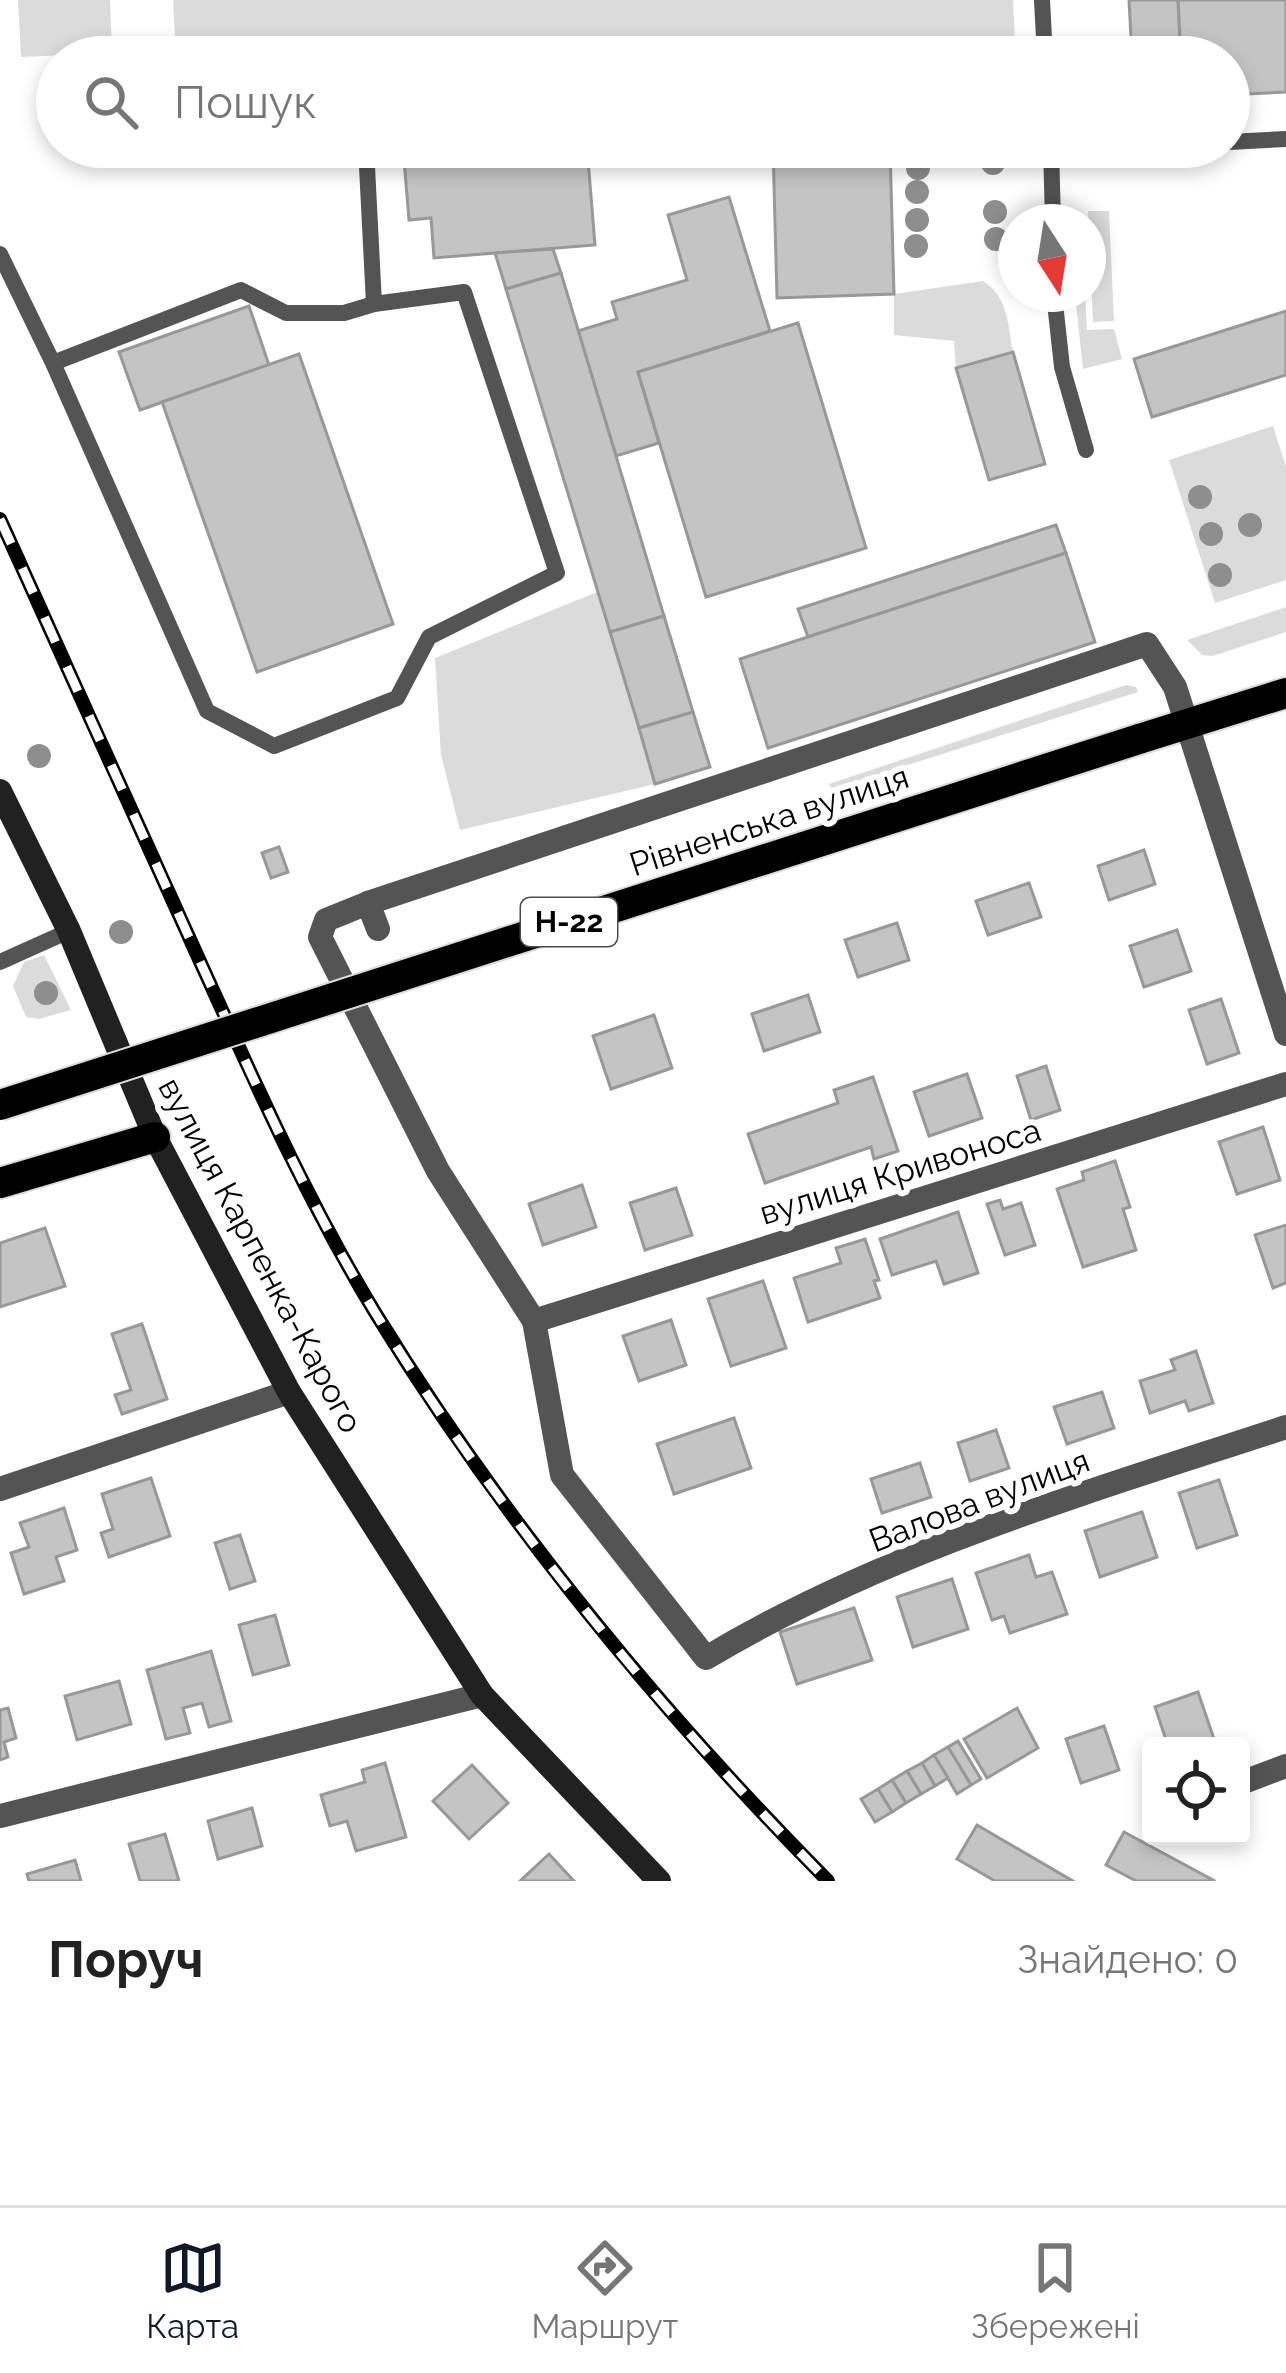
<!DOCTYPE html>
<html lang="uk">
<head>
<meta charset="utf-8">
<style>
	:root { --surface:#fff; --page:#f2f2f2; --text:#222; --muted:#767676; --line:#e0e0e0; --accent:#111827 }
	body { margin:0; font-family:Raleway,sans-serif; background:var(--page); color:var(--text) }
	.controls { position:absolute; right:36px; bottom:36px; display:grid; overflow:hidden; border-radius:12px; box-shadow:0 6px 18px #0003 }
	.controls button { width:108px; height:108px; display:grid; place-items:center; padding:0; border:0; border-bottom:3px solid var(--line); background:var(--surface); color:var(--text); font:60px sans-serif }
	.compass { position:absolute; left:998px; top:204px; width:108px; height:108px; border-radius:50%; background:var(--surface); box-shadow:0 6px 18px #0003; rotate:168deg }
	.list { margin:0; padding:0; list-style:none }
	h2 { display:flex; justify-content:space-between; align-items:center; height:156px; margin:0; padding:0 48px; font-size:51px }
	h2 small { font-size:39px; font-weight:400; color:var(--muted) }
	.icon { flex:none; width:66px; height:66px; fill:none; stroke:currentColor; stroke-width:2; stroke-linecap:round; stroke-linejoin:round }
	.map { position:relative; flex:none; width:1286px; height:1881px; overflow:hidden }
	.search { position:absolute; background:var(--surface); box-shadow:0 6px 18px #0003; left:36px; right:36px; top:36px; height:132px; display:flex; align-items:center; gap:30px; box-sizing:border-box; padding:0 42px; border-radius:66px; color:var(--muted); font-size:45px }
	.sheet { height:324px; background:var(--surface) }
	nav { display:flex; justify-content:space-around; align-items:center; box-sizing:border-box; height:168px; border-top:3px solid var(--line); background:var(--surface); font-size:33px; color:var(--muted) }
	nav a { display:grid; justify-items:center; gap:6px }
	nav .on { color:var(--accent) }
	.map>svg:first-child { display:block }
	.green { fill:#dbdbdb }
	.building { fill:#c4c4c4; stroke:#989898; stroke-width:3 }
	.lines { fill:none; stroke-linecap:round; stroke-linejoin:round }
	.primary-casing { stroke:#dbdbdb; stroke-width:34 }
	.lane { stroke:#545454; stroke-width:16 }
	.street { stroke:#545454; stroke-width:24 }
	.secondary { stroke:#212121; stroke-width:24 }
	.primary { stroke:#000; stroke-width:30 }
	.rail-casing { stroke:#000; stroke-width:14 }
	.rail { stroke:#fff; stroke-width:9; stroke-dasharray:27; stroke-linecap:butt }
	.primary-bridge-casing { stroke:#dbdbdb; stroke-width:34; stroke-linecap:butt }
	.primary-bridge { stroke:#000; stroke-width:30 }
	.tree { fill:#8e8e8e }
	.labels { text-anchor:middle; stroke-width:12; stroke-linejoin:round; paint-order:stroke }
	.shield { fill:#fff; stroke:#4c4c4c; stroke-width:3 }
	.shield-label { font-size:30px; font-weight:bold; fill:#000 }
	.street-label { font-size:33px; fill:#000; stroke:#fff }
</style>
</head>
<body>
<div class="map">
<svg width="1286" height="1881" viewBox="0 0 1286 1881">
	<rect width="100%" height="100%" fill="#fff"/>
	<g class="green">
		<polygon points="18,0 110,0 112,53 21,57"/>
		<polygon points="173,0 1013,0 1015,43 717,57 176,57"/>
		<polygon points="1088,211 1109,211 1114,321 1093,322"/>
		<path d="M983,281C1008,296 1008,325 1013,352L956,368L954,341L894,335V294Z"/>
		<polygon points="1075,294 1085,294 1087,330 1114,329 1122,359 1083,369"/>
		<polygon points="1273,426 1286,467 1286,580 1215,603 1169,460"/>
		<polygon points="597,592 655,784 460,830 441,755 435,658"/>
		<polygon points="1286,607 1286,632 1213,656 1202,655 1187,640"/>
		<polygon points="1126,685 1136,687 1138,692 832,789 829,784"/>
		<polygon points="44,955 71,1010 39,1019 26,1017 13,986 24,962"/>
	</g>
	<g class="building">
		<polygon points="1129,0 1178,0 1181,57 1132,57"/>
		<polygon points="1178,0 1286,0 1286,92 1229,95 1229,57 1181,57"/>
		<polygon points="403,147 587,147 595,245 434,258 431,218 409,220"/>
		<polygon points="773,147 890,149 894,294 777,298"/>
		<polygon points="729,197 770,331 638,372 659,443 616,456 578,331 617,319 612,302 687,280 668,215"/>
		<polygon points="553,249 561,273 506,289 495,253"/>
		<polygon points="561,273 664,616 610,632 506,289"/>
		<polygon points="249,306 269,365 140,410 119,352"/>
		<polygon points="1286,311 1286,375 1152,417 1134,359"/>
		<polygon points="798,323 866,548 706,597 638,372"/>
		<polygon points="1013,352 1045,464 989,480 956,368"/>
		<polygon points="299,354 393,624 257,672 162,402"/>
		<polygon points="1056,525 1066,553 808,637 798,609"/>
		<polygon points="1066,553 1095,642 768,748 740,659"/>
		<polygon points="664,616 693,712 639,728 610,632"/>
		<polygon points="693,712 710,767 655,784 639,728"/>
		<polygon points="279,847 288,872 271,878 262,853"/>
		<polygon points="1144,850 1155,884 1109,900 1098,866"/>
		<polygon points="1029,883 1041,917 988,935 976,901"/>
		<polygon points="897,923 909,960 858,977 845,940"/>
		<polygon points="1177,930 1191,971 1144,987 1130,946"/>
		<polygon points="808,995 820,1032 764,1051 752,1014"/>
		<polygon points="1221,999 1239,1053 1207,1064 1189,1010"/>
		<polygon points="654,1015 672,1068 611,1089 593,1036"/>
		<polygon points="1046,1066 1060,1110 1031,1120 1017,1076"/>
		<polygon points="967,1074 982,1118 929,1136 914,1092"/>
		<polygon points="873,1077 898,1151 874,1159 871,1147 765,1183 748,1134 838,1103 834,1090"/>
		<polygon points="1263,1127 1280,1180 1237,1194 1219,1142"/>
		<polygon points="1115,1161 1130,1207 1123,1209 1136,1250 1083,1267 1057,1189 1084,1180 1082,1172"/>
		<polygon points="582,1185 596,1227 543,1245 529,1204"/>
		<polygon points="676,1188 692,1235 645,1250 630,1203"/>
		<polygon points="1000,1200 1003,1209 1021,1203 1035,1245 1005,1255 987,1204"/>
		<polygon points="958,1212 978,1273 944,1284 936,1261 892,1275 880,1239"/>
		<polygon points="1286,1225 1286,1283 1273,1288 1255,1235"/>
		<polygon points="45,1228 65,1286 0,1307 0,1243"/>
		<polygon points="865,1239 879,1280 874,1281 880,1298 808,1322 794,1278 841,1263 836,1248"/>
		<polygon points="763,1281 786,1348 731,1366 708,1299"/>
		<polygon points="671,1320 686,1365 639,1381 623,1336"/>
		<polygon points="142,1324 167,1399 122,1414 115,1395 131,1390 112,1334"/>
		<polygon points="1196,1351 1213,1403 1189,1411 1185,1401 1150,1413 1140,1381 1175,1370 1171,1360"/>
		<polygon points="1102,1392 1114,1428 1067,1444 1054,1407"/>
		<polygon points="734,1418 751,1468 674,1494 657,1444"/>
		<polygon points="996,1430 1009,1468 970,1481 958,1443"/>
		<polygon points="920,1463 931,1497 882,1513 871,1479"/>
		<polygon points="151,1478 170,1536 109,1557 101,1533 113,1529 102,1494"/>
		<polygon points="1219,1480 1237,1535 1197,1548 1179,1493"/>
		<polygon points="64,1508 77,1550 56,1557 64,1581 24,1594 11,1553 29,1547 20,1523"/>
		<polygon points="1142,1512 1157,1557 1100,1577 1085,1531"/>
		<polygon points="240,1535 255,1581 230,1589 215,1543"/>
		<polygon points="1029,1555 1036,1577 1052,1572 1067,1614 1010,1633 1004,1616 992,1620 976,1573"/>
		<polygon points="952,1579 968,1629 913,1647 897,1597"/>
		<polygon points="854,1608 872,1660 797,1684 780,1632"/>
		<polygon points="275,1615 289,1665 253,1675 239,1625"/>
		<polygon points="211,1651 231,1721 209,1727 202,1703 183,1708 190,1733 166,1739 147,1670"/>
		<polygon points="119,1681 131,1724 77,1740 65,1696"/>
		<polygon points="1198,1692 1215,1742 1168,1746 1155,1707"/>
		<polygon points="8,1708 16,1738 4,1742 8,1757 0,1760 0,1710"/>
		<polygon points="1017,1708 1038,1748 987,1778 964,1739"/>
		<polygon points="1104,1726 1119,1770 1081,1783 1066,1739"/>
		<polygon points="958,1741 981,1779 971,1785 948,1747"/>
		<polygon points="948,1747 971,1785 957,1794 934,1755"/>
		<polygon points="934,1755 948,1778 935,1786 922,1763"/>
		<polygon points="385,1763 406,1837 356,1851 347,1821 330,1826 321,1795 365,1782 362,1770"/>
		<polygon points="922,1763 935,1786 921,1794 907,1771"/>
		<polygon points="472,1765 508,1803 469,1839 433,1801"/>
		<polygon points="907,1771 921,1794 906,1803 892,1780"/>
		<polygon points="892,1780 906,1803 892,1812 878,1789"/>
		<polygon points="878,1789 892,1812 875,1822 861,1799"/>
		<polygon points="252,1808 262,1846 218,1859 208,1821"/>
		<polygon points="977,1825 1073,1881 995,1881 957,1859"/>
		<polygon points="1124,1832 1215,1881 1136,1881 1106,1865"/>
		<polygon points="165,1834 179,1881 140,1881 129,1844"/>
		<polygon points="549,1854 574,1881 520,1881"/>
		<polygon points="75,1860 81,1881 29,1881 27,1874"/>
	</g>
	<g class="lines">
		<g class="primary-casing">
			<g id="primary">
				<polyline points="1139,739 1286,693"/>
				<polyline points="0,1183 155,1137"/>
			</g>
		</g>
		<g class="lane">
			<polyline points="1042,0 1045,57"/>
			<polyline points="1229,142 1286,139"/>
			<polyline points="366,147 374,304"/>
			<polyline points="1051,147 1053,222"/>
			<polyline points="1051,150 1108,147"/>
			<polyline points="0,254 53,363 207,711 274,746 397,698 429,637 557,573 464,292 374,304 344,313 286,313 241,290 53,363"/>
			<polyline points="1054,294 1062,367 1086,450"/>
			<polyline points="0,962 69,931"/>
		</g>
		<g class="street">
			<polyline points="368,903 378,929"/>
			<path d="M1286,1034L1175,687L1147,644L368,903L326,920L320,937L438,1171L534,1321L562,1475L706,1658C884,1551 1089,1492 1286,1427"/>
			<polyline points="534,1321 1286,1084"/>
			<polyline points="0,1489 289,1392"/>
			<polyline points="1241,1783 1286,1766"/>
			<polyline points="0,1816 482,1695"/>
		</g>
		<polyline class="secondary" points="0,791 69,931 155,1137 289,1392 482,1695 659,1881"/>
		<use href="#primary" class="primary"/>
		<g class="rail-casing">
			<path id="rail" d="M0,519C66,665 132,811 198,957C253,1078 307,1201 376,1314C504,1522 657,1708 828,1881"/>
		</g>
		<use href="#rail" class="rail"/>
		<g class="primary-bridge-casing">
			<polyline id="primary-bridge" points="0,1105 1139,739"/>
		</g>
		<use href="#primary-bridge" class="primary-bridge"/>
	</g>
	<g class="tree">
		<circle cx="993" cy="163" r="12"/>
		<circle cx="918" cy="168" r="12"/>
		<circle cx="917" cy="192" r="12"/>
		<circle cx="995" cy="212" r="12"/>
		<circle cx="917" cy="220" r="12"/>
		<circle cx="996" cy="239" r="12"/>
		<circle cx="916" cy="246" r="12"/>
		<circle cx="1200" cy="497" r="12"/>
		<circle cx="1250" cy="525" r="12"/>
		<circle cx="1211" cy="534" r="12"/>
		<circle cx="1220" cy="575" r="12"/>
		<circle cx="39" cy="756" r="12"/>
		<circle cx="121" cy="932" r="12"/>
		<circle cx="46" cy="993" r="12"/>
	</g>
	<g class="labels">
		<rect class="shield" x="521" y="898" width="96" height="48" rx="9"/>
		<g class="shield-label">
			<text x="569" y="932">Н-22</text>
		</g>
		<g class="street-label">
			<text transform="translate(769 820) rotate(-18)" y="12">Рівненська вулиця</text>
			<text transform="translate(900 1171) rotate(-17)" y="12">вулиця Кривоноса</text>
			<text transform="translate(261 1255) rotate(62)" y="12">вулиця Карпенка-Карого</text>
			<text transform="translate(979 1500) rotate(-21)" y="12">Валова вулиця</text>
		</g>
	</g>
</svg>
<div class="controls">
<button><svg class="icon" aria-label="locate" viewBox="0 0 24 24"><circle cx="12" cy="12" r="6"/><path d="M12 2v4M12 18v4M2 12h4M18 12h4"/></svg></button>
</div>
<svg class="compass" viewBox="-18 -18 36 36"><path d="M0-13l5 13h-10z" fill="#e53935"/><path d="M0 13l5-13h-10z" fill="#767676"/></svg>
<div class="search"><svg class="icon" aria-label="search" viewBox="0 0 24 24"><circle cx="10" cy="10" r="6"/><path d="M15 15l6 6"/></svg>Пошук</div>
</div>
<section class="sheet">
<h2>Поруч<small>Знайдено: 0</small></h2>
<ul class="list">
</ul>
</section>
<nav>
<a class="on"><svg class="icon" aria-label="map" viewBox="0 0 24 24"><path d="M3 6l6-2 6 2 6-2v14l-6 2-6-2-6 2zM9 4v14M15 6v14"/></svg>Карта</a>
<a><svg class="icon" aria-label="directions" viewBox="0 0 24 24"><path d="M12 3l9 9-9 9-9-9zM9 14v-3h6M13 9l2 2-2 2"/></svg>Маршрут</a>
<a><svg class="icon" aria-label="saved" viewBox="0 0 24 24"><path d="M7 4h10v16l-5-4-5 4z"/></svg>Збережені</a>
</nav>
</body>
</html>
